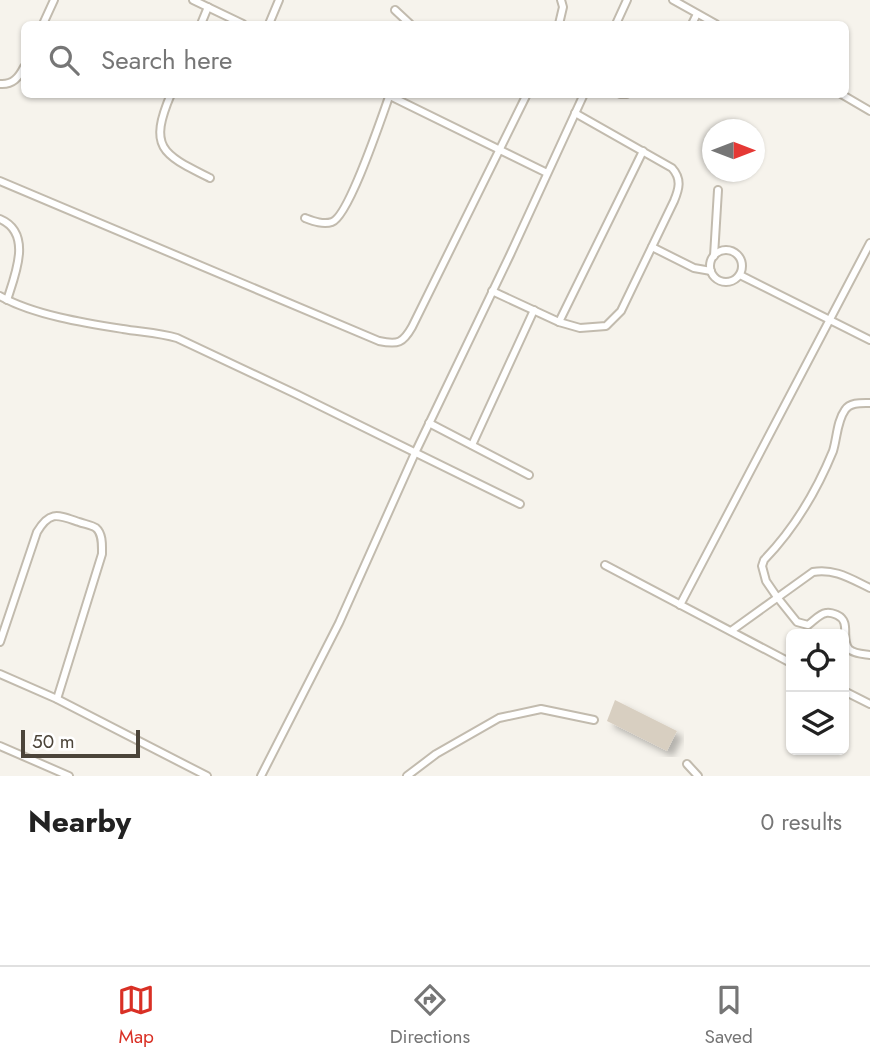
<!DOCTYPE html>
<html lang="en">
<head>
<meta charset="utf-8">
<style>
	:root { --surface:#fff; --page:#f6f6f6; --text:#222; --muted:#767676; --line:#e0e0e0; --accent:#d93025 }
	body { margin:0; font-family:Jost,sans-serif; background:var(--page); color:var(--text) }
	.controls { position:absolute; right:21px; bottom:21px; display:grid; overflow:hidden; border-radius:10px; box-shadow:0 2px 5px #0004 }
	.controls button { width:63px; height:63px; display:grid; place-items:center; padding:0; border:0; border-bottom:2px solid var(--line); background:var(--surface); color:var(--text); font:35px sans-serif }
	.compass { position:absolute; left:702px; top:119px; width:63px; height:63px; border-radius:50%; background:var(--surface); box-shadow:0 2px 5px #0004; rotate:90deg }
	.scale { position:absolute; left:21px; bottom:18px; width:119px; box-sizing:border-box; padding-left:7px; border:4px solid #4b4439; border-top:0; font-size:19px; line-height:24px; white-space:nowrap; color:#4b4439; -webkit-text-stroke:5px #fff; paint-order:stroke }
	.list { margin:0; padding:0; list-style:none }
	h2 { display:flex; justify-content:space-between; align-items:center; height:91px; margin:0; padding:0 28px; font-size:30px }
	h2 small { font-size:23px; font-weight:400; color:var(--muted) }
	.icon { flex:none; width:38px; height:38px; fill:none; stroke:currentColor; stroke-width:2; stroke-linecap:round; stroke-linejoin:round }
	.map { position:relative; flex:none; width:870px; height:776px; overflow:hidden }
	.search { position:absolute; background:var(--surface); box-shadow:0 2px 5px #0004; left:21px; right:21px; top:21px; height:77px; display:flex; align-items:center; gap:18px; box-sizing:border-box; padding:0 24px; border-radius:10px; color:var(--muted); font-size:26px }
	.sheet { height:189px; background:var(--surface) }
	nav { display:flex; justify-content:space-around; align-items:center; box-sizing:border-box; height:98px; border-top:2px solid var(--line); background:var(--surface); font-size:19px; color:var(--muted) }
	nav a { display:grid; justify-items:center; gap:4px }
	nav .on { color:var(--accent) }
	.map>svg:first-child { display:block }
	.building { fill:#d8cfc1; filter:url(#shadow) }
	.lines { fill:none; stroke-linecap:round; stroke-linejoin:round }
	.lane-casing { stroke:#c2bbae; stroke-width:10 }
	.lane { stroke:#fff; stroke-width:6 }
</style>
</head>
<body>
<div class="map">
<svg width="870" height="776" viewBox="0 0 870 776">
	<defs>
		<filter id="shadow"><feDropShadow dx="6" dy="6" stdDeviation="3.5" flood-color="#0004"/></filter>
	</defs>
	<rect width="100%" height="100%" fill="#f6f3ec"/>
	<polygon class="building" points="615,700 677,731 667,751 607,721"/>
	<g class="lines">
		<g class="lane-casing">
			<g id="lane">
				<polyline points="193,0 243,24"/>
				<polyline points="673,0 716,24"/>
				<polyline points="395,10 410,24"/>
				<polyline points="43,24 54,0"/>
				<polyline points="201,24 208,7"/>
				<polyline points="269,24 279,0"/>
				<polyline points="559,24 563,7 561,0"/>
				<polyline points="616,24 627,0"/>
				<polyline points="692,24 697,14"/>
				<path d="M0,84C13,85 19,77 24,67"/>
				<path d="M171,94C148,148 162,154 210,178"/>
				<polyline points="386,94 547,173"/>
				<polyline points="620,94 627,94"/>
				<polyline points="841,94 870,111"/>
				<path d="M0,181L379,341C398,345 403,343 412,327L527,94"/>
				<path d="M305,218C313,221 323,225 332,222C349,216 382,116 390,94"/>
				<path d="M0,219C33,233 15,275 7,300"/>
				<polyline points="652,247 694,268 711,271"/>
				<circle cx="726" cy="266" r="16"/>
				<polyline points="714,256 718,190"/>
				<polyline points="740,275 870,340"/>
				<path d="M492,291L559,322L580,328L606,326L621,311L674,201C679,189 682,179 672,168L575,113"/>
				<path d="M0,296C34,315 85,323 123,329C141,332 160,333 177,338L298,395L520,504"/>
				<polyline points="559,322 643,151"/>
				<path d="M870,403C862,403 850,402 845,410C837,421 837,438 833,451C817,490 793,530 764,560L762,566L766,581L777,597L797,622L808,625C814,621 819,614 826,613C829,612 835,614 837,615C852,622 840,639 849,649C854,654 863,654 870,655"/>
				<polyline points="429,423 529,475"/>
				<polyline points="472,445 534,310"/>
				<polyline points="605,565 791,663"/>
				<polyline points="680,605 870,243"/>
				<path d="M731,631L813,572C834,568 851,579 870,588"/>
				<path d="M0,642L37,532C50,510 58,515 79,522C84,524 92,525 96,528C103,534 102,546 102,554L57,699"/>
				<polyline points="0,674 57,699 207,776"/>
				<polyline points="844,691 870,704"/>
				<polyline points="0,746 69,776"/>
				<polyline points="687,764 698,776"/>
				<polyline points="261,776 339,623 415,453 510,255 584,94"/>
				<polyline points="407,776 436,754 499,718 541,709 594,720"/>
			</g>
		</g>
		<use href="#lane" class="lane"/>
	</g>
</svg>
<div class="controls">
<button><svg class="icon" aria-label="locate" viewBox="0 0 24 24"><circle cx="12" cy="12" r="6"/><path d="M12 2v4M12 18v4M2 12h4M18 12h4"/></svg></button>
<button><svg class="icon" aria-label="layers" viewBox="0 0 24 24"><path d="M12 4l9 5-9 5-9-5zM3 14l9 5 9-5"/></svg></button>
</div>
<svg class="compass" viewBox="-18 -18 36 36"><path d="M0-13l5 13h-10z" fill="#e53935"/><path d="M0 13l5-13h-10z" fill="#767676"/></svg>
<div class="scale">50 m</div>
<div class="search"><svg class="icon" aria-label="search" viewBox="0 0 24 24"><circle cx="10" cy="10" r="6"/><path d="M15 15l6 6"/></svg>Search here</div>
</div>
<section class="sheet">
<h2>Nearby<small>0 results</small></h2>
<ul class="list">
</ul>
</section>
<nav>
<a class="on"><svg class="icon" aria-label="map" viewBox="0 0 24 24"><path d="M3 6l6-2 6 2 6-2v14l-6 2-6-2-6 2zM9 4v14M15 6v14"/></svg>Map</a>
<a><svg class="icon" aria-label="directions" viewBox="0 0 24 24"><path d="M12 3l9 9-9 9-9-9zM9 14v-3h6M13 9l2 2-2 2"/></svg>Directions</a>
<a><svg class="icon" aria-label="saved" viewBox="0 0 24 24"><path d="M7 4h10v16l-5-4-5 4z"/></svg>Saved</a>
</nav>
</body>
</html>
